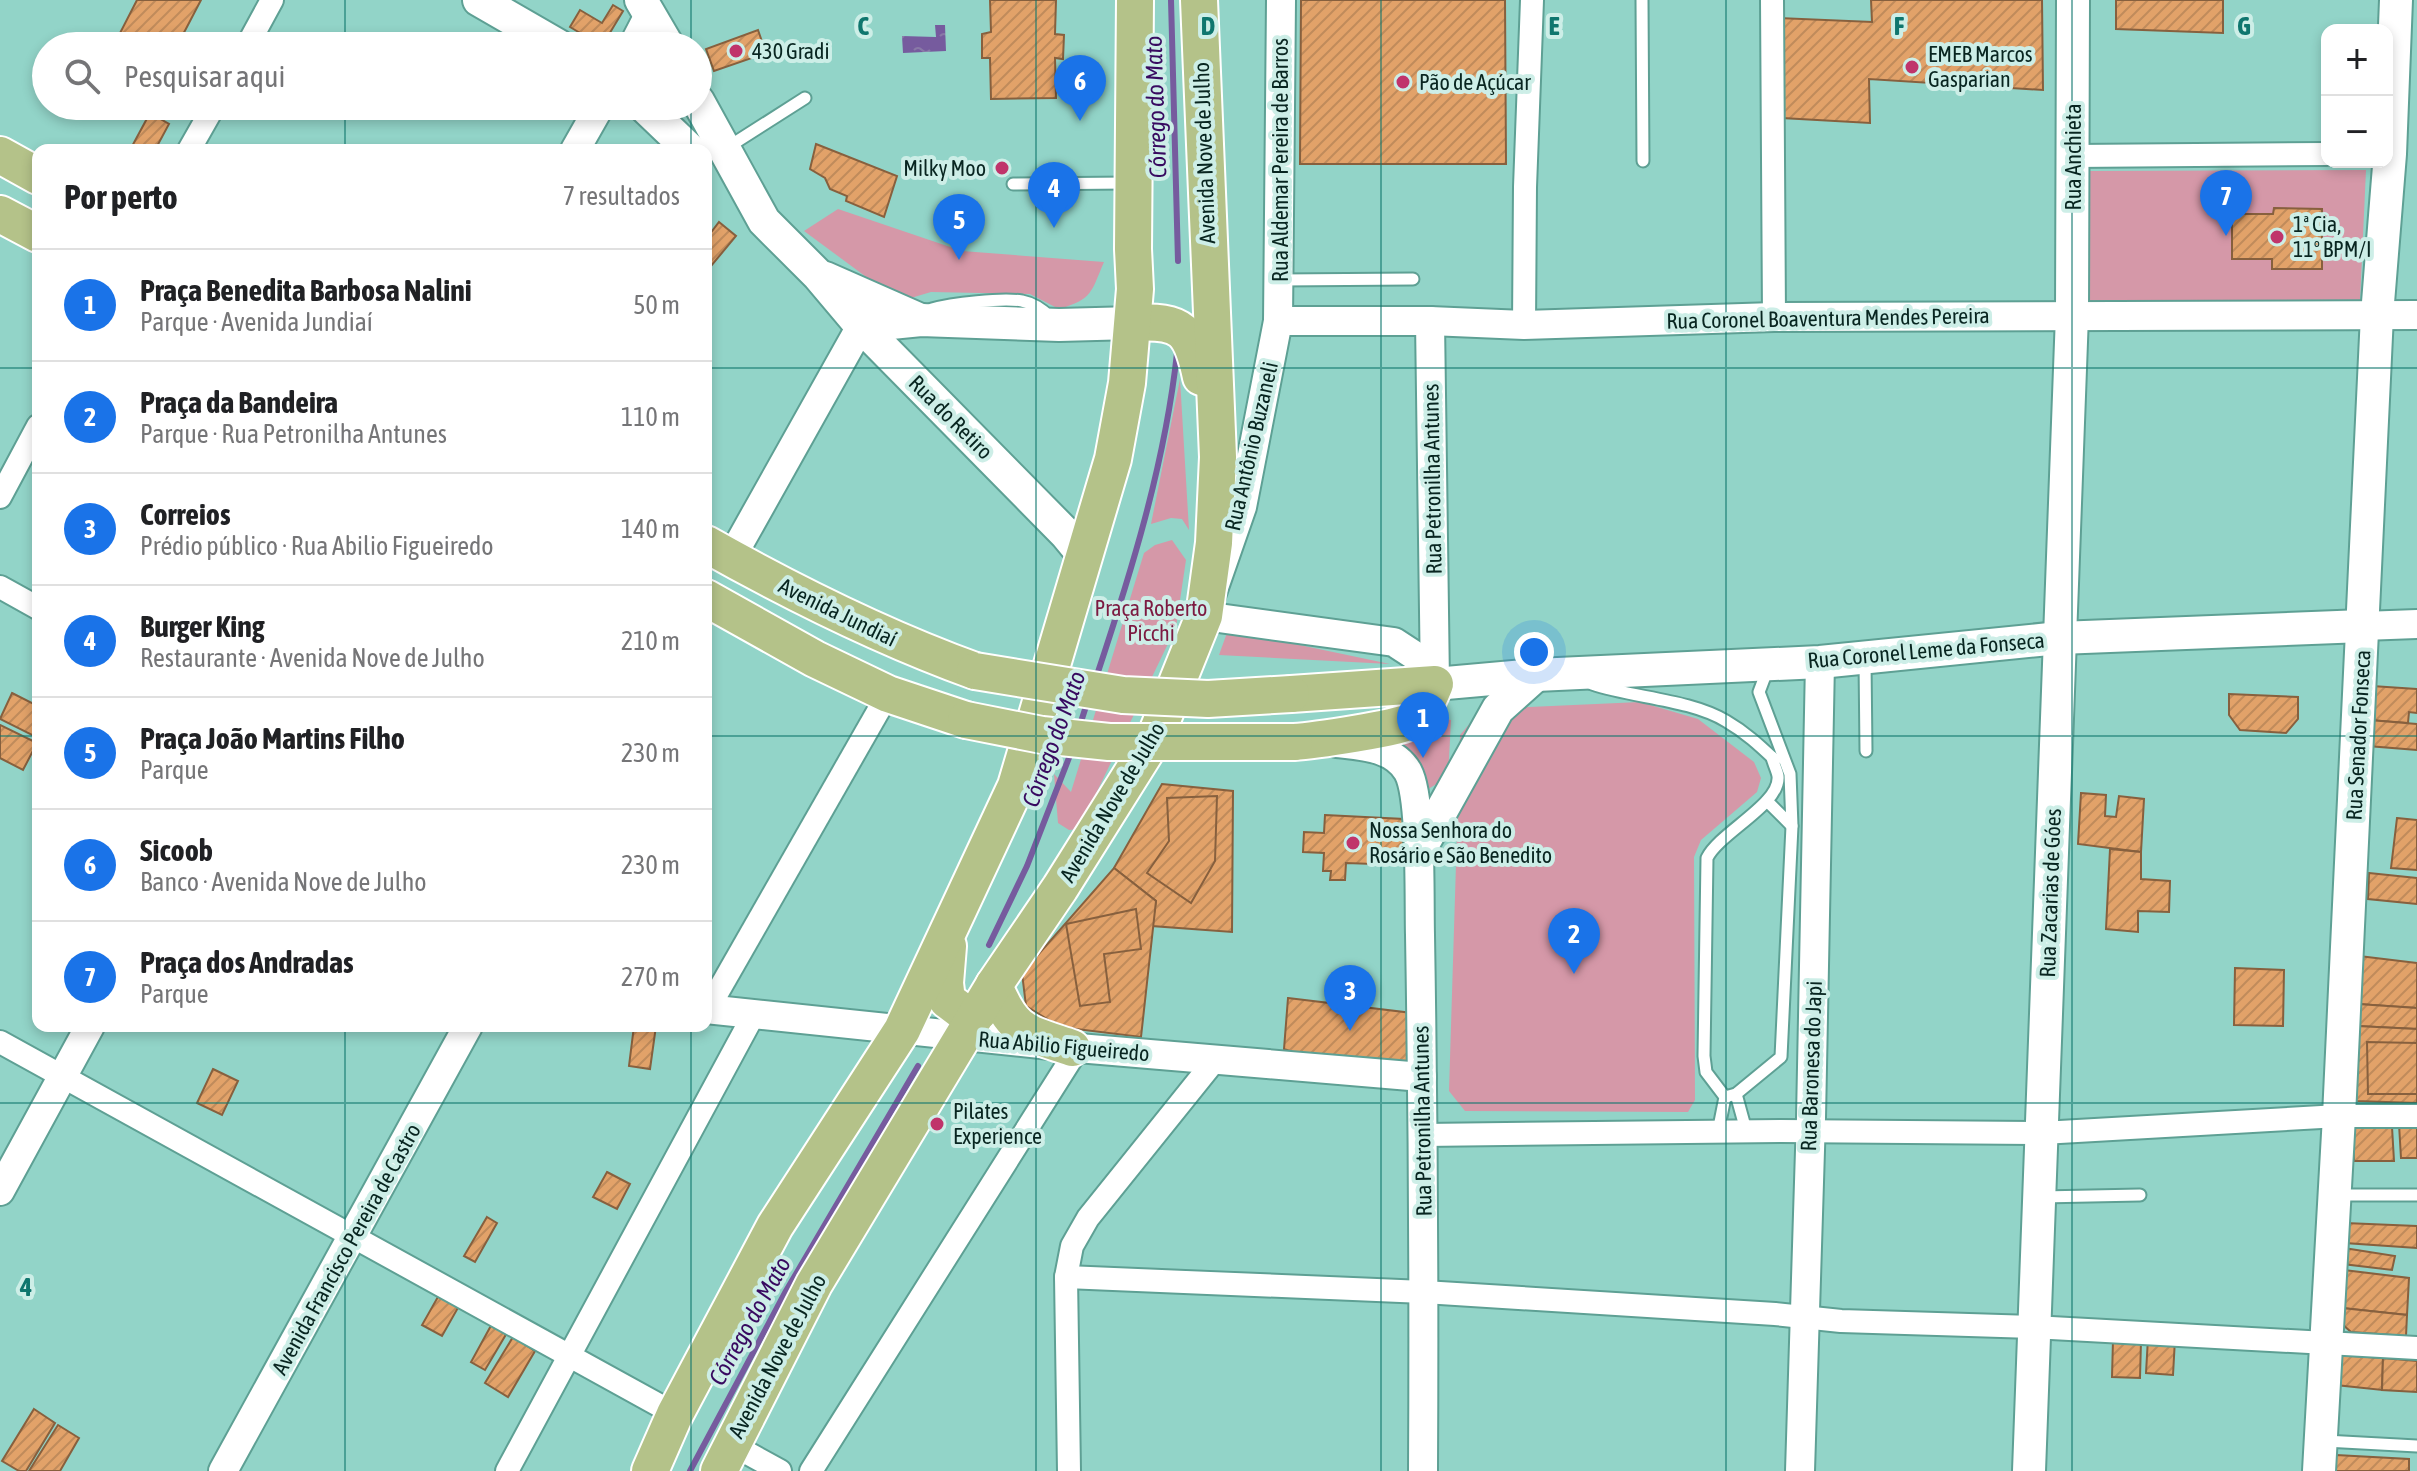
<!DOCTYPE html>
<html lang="pt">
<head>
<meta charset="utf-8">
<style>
	:root { --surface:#fff; --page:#f6f6f6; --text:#202124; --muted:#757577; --line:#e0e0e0; --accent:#1a73e8 }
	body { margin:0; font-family:"Asap Condensed",sans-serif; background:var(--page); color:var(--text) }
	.controls { position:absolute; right:24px; top:24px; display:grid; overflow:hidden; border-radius:16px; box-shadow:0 4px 12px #0003 }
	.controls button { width:72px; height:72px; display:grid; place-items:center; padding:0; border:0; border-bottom:2px solid var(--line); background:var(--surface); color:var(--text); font:40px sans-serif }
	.you { position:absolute; left:1534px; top:652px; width:28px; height:28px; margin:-20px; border:6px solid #fff; border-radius:50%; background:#1a73e8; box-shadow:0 0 0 12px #1a73e833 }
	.badge { display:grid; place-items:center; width:52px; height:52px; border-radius:50%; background:var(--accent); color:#fff; font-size:26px; font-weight:700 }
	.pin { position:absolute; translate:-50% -66px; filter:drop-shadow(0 2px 4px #0008) }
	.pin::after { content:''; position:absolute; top:42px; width:28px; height:24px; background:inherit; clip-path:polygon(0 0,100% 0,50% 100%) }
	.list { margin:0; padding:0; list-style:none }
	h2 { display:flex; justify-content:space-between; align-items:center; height:104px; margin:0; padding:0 32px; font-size:34px }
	h2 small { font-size:26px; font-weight:400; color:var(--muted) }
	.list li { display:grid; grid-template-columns:52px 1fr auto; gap:24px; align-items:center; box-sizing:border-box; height:112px; padding:0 32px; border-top:2px solid var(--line) }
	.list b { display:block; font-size:30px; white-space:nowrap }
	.list p { margin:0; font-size:26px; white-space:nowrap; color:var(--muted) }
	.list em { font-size:26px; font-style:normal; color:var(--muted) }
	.icon { flex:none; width:44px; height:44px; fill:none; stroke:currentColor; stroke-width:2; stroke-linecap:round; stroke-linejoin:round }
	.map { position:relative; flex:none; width:2417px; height:1471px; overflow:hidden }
	.search { position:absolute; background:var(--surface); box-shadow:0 4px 12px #0003; left:32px; top:32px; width:680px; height:88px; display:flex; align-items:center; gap:20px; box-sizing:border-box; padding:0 28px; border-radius:44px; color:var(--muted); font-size:30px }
	.panel { position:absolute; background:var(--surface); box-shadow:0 4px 12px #0003; left:32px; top:144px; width:680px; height:888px; border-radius:16px }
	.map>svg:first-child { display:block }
	.green { fill:#d598a8 }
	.water { fill:url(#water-ripples) }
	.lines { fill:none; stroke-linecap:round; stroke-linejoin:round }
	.stream { stroke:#765b9e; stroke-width:6 }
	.building { fill:url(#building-hatch); stroke:#87603e; stroke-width:2 }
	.service-casing { stroke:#5ea094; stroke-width:15 }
	.minor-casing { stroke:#5ea094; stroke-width:26 }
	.tertiary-casing { stroke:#5ea094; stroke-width:32 }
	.secondary-casing { stroke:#5ea094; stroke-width:36 }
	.primary-casing { stroke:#fff; stroke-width:40 }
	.service { stroke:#fff; stroke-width:11 }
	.minor { stroke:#fff; stroke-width:22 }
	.tertiary { stroke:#fff; stroke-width:28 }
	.secondary { stroke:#fff; stroke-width:32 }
	.primary { stroke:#b4c289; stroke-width:36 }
	.primary-bridge-casing { stroke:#fff; stroke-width:40; stroke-linecap:butt }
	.primary-bridge { stroke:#b4c289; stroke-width:36 }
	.grid { fill:none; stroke:#0f766e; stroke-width:2; stroke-opacity:0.55 }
	.poi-dot { fill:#c0346b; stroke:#cdeee7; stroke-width:3 }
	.labels { text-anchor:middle; stroke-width:8; stroke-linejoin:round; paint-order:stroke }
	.poi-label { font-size:22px; fill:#082520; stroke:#cdeee7; text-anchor:start }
	.street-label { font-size:22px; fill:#082520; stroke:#cdeee7 }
	.park-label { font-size:22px; fill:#7c1a41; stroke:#cdeee7 }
	.water-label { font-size:24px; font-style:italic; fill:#380a60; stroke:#cdeee7 }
	.grid-label { font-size:26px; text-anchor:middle; font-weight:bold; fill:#0f766e; stroke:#cdeee7; stroke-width:8; stroke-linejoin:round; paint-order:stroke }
</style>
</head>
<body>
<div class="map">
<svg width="2417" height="1471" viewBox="0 0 2417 1471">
	<defs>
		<pattern id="water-ripples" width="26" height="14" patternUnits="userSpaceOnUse" patternTransform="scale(2)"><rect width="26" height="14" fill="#765b9e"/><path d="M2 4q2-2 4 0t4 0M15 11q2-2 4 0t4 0" fill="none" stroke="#8979a7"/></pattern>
		<pattern id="building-hatch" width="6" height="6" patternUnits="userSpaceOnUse" patternTransform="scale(2)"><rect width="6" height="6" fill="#e2a269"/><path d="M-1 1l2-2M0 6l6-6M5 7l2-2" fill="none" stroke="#c08b5b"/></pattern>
	</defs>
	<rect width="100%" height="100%" fill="#92d4c8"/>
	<g class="green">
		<polygon points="2366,170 2360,301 2089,301 2090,171"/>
		<path d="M838,209L962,251L1104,262C1091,292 1093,299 1059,309L1030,294L931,292L904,300L892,296L804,231Z"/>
		<polygon points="1180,379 1189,530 1182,519 1171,518 1151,524"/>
		<polygon points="1172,540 1186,560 1176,627 1079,829 1069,830 1058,823 1054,774 1071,792 1144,553 1155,545"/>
		<polygon points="1228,630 1390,664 1219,655"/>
		<polygon points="1640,702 1698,719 1754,762 1761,778 1757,792 1701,840 1694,857 1695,1100 1688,1112 1465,1111 1449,1091 1460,735 1482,709"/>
		<polygon points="1429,716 1451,720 1448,777 1402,805 1396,740"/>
	</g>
	<polygon class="water" points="935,25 945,25 946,51 903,53 902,36 936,37"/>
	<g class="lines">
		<g class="stream">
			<polyline points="1171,0 1178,261"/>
			<path d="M1096,678C1131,573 1165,464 1177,353"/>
			<polyline points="1079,728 1088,700"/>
			<polyline points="989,945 1027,866 1072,750"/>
			<polyline points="690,1471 786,1291 918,1066"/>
		</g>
	</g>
	<g class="building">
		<polygon points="137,0 201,0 177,46 139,46 119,35"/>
		<polygon points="990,0 1056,0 1055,34 1064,35 1063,59 1055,58 1056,98 991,99 990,58 982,58 982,34 991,32"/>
		<polygon points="1301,0 1505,0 1506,164 1300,164"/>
		<polygon points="1871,0 2042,0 2043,90 1869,79 1870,123 1782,118 1779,18 1872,22"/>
		<polygon points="2116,0 2223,0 2223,33 2116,29"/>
		<polygon points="613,5 623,11 602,46 570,27 580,10 602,23"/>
		<polygon points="758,30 766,53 714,71 706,49"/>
		<polygon points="150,113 169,124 155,150 130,150"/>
		<polygon points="816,144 897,176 884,217 846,201 847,196 830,189 825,178 810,169"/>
		<polygon points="2274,208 2322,209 2322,269 2272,269 2272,259 2232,259 2232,214 2273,214"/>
		<polygon points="719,222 736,236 706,272 706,239"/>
		<polygon points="2372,686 2417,689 2417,713 2409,712 2408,723 2369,720"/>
		<polygon points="12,693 38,706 38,738 0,719"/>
		<polygon points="2229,694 2298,697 2298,719 2286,733 2240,730 2229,715"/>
		<polygon points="2369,720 2417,724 2417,750 2368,746"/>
		<polygon points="0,725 37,743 23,770 0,758"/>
		<polygon points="1162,784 1233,791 1232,932 1152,926 1156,901 1114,868"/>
		<polygon points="2081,793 2106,795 2105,816 2116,817 2119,796 2144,799 2141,852 2078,844"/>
		<polygon points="1217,796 1215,861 1191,903 1147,873 1169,841 1167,798"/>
		<polygon points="1325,815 1404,819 1402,865 1346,863 1345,880 1330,880 1331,871 1323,871 1324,853 1303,852 1304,832 1324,833"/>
		<polygon points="2397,818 2417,820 2417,870 2391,868"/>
		<polygon points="2110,849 2141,852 2141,879 2170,881 2169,912 2138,911 2138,932 2106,929"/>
		<polygon points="1114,868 1156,901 1141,1037 1060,1027 1026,1006 1022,973"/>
		<polygon points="2369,873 2417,878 2417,904 2368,899"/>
		<polygon points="1136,909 1141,949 1104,954 1110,1002 1080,1006 1066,924"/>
		<polygon points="2359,956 2417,963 2417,1008 2358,1004"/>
		<polygon points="2235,968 2284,970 2283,1026 2234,1025"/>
		<polygon points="1288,998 1412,1013 1416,1059 1406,1065 1345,1064 1341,1056 1319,1056 1315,1060 1284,1049"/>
		<polygon points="2358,1004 2417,1008 2417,1029 2357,1026"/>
		<polygon points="634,1026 656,1026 650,1069 629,1066"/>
		<polygon points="2357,1026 2417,1029 2417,1103 2355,1101"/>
		<polygon points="2367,1042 2417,1043 2417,1094 2368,1094"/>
		<polygon points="213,1069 238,1081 222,1115 197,1103"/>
		<polygon points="2399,1124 2417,1124 2417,1158 2401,1158"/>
		<polygon points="2353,1127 2392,1127 2394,1161 2354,1161"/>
		<polygon points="607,1172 630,1184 617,1209 593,1197"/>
		<polygon points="487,1217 497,1223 475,1262 464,1256"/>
		<polygon points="2345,1223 2417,1226 2417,1248 2345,1243"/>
		<polygon points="2344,1248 2395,1256 2392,1270 2343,1264"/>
		<polygon points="2344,1270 2409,1278 2407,1315 2342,1308"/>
		<polygon points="439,1295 459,1306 442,1336 422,1325"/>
		<polygon points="2342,1308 2407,1315 2406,1336 2351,1332 2341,1323"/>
		<polygon points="493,1322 508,1331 485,1370 471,1362"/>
		<polygon points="513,1337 535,1351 508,1397 485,1383"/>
		<polygon points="2148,1338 2175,1339 2173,1375 2146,1373"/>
		<polygon points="2113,1340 2141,1341 2140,1378 2112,1377"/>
		<polygon points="2337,1355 2383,1358 2382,1390 2336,1385"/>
		<polygon points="2383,1358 2417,1361 2417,1392 2382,1390"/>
		<polygon points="34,1409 55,1423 26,1471 19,1471 2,1461"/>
		<polygon points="58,1425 79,1438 60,1471 29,1471"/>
		<polygon points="2336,1455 2409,1459 2409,1471 2335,1471"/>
	</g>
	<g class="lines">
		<g class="service-casing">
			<g id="service">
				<polyline points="1642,0 1643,161"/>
				<polyline points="725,149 805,98"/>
				<polyline points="1013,184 1129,183"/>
				<polyline points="1280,280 1413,279"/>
				<path d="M932,309C952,303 1002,298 1022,301C1032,303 1043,310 1050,317"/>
				<polyline points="1865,661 1866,751"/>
				<path d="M1592,684C1633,698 1689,699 1726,721C1745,732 1759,745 1775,760"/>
				<polyline points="1767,801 1792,826"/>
				<polyline points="1736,1094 1744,1123 1750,1130"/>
				<polyline points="1725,1097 1736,1094 1781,1057 1792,826 1790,774 1759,692 1768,668"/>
				<path d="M1718,1132L1725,1097L1706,1072L1704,1056L1707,858C1720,832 1781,804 1778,776C1777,770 1773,763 1772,757"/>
				<polyline points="2338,1195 2417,1195"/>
				<polyline points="2041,1197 2140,1195"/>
				<polyline points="2325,1441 2417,1446"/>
			</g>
		</g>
		<g class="minor-casing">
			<g id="minor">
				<polyline points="1772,0 1774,317"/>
				<polyline points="247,46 272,0"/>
				<polyline points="189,150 214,106"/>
				<polyline points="2073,156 2327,154"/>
				<polyline points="1524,325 1525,187 1532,0"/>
				<polyline points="0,497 38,426"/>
				<polyline points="0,587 38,608"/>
				<polyline points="708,1009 888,694"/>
				<polyline points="0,1042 675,1414"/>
				<polyline points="1423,1135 1781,1131 2042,1133 2339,1116 2417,1116"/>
				<polyline points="1066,1277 1424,1292 1775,1314 1841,1321 2033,1327 2417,1348"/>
				<polyline points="731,1444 780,1471"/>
				<polyline points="507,1471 754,1014"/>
				<polyline points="811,1471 1078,1048"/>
				<polyline points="1069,1471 1066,1277 1072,1246 1088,1218 1215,1060"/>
			</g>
		</g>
		<g class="tertiary-casing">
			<g id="tertiary">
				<polyline points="1281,0 1278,321 1242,507 1204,616 1394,642 1417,657 1435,684"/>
				<polyline points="633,46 650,13"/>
				<polyline points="575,150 600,106"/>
				<polyline points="1278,321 1430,321 1524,325 1774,317 2417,315"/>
				<polyline points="1430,321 1435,684"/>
				<polyline points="731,558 861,326"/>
				<polyline points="2363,626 2417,624"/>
				<path d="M1337,743C1362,746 1394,747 1408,772C1422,798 1419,900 1420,935C1423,1114 1424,1292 1423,1471"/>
				<polyline points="706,1009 1078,1048 1422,1077"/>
				<polyline points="0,1191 90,1026"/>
				<polyline points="223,1471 468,1026"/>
				<polyline points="1800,1471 1811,1118 1820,662"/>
			</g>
		</g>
		<g class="secondary-casing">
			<g id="secondary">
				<polyline points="479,0 559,46"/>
				<polyline points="641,0 668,46"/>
				<polyline points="698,101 764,221 818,275 861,326 1066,534 1085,557"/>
				<polyline points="644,106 690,150"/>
				<polyline points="825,278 918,319"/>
				<polyline points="861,326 921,320 1059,325 1133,323"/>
				<polyline points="1435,684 1536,675 1820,662 2059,638 2363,626"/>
				<polyline points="1418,853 1498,709 1536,675"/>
				<polyline points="2029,1471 2072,315 2073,0"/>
				<polyline points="2319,1471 2339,1116 2377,315 2390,154 2396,0"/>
			</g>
		</g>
		<g class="primary-casing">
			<g id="primary">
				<polyline points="0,155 38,176"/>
				<polyline points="0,214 38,234"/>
				<path d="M1133,323C1183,320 1191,330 1201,377"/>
				<path d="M706,544C793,593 881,637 975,671"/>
				<polyline points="706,598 815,659 888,694 966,720"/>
				<path d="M1291,694L1435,684C1429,698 1424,711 1411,721C1401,728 1311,741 1294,742"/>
				<polyline points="948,946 945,983 947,1000 963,1012 979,1012"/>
				<path d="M994,985C1013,1033 1025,1032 1072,1048"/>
				<polyline points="650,1471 675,1414 775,1226 902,1030 1016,786 1113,459 1127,383 1135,289 1133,249 1135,0"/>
				<polyline points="719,1471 814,1284 994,985 1060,888 1156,735 1204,616 1214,543 1218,457 1199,0"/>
			</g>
		</g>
		<use href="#service" class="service"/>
		<use href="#minor" class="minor"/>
		<use href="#tertiary" class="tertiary"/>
		<use href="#secondary" class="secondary"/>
		<use href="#primary" class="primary"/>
		<g class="primary-bridge-casing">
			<g id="primary-bridge">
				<polyline points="975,671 1123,695 1208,699 1291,694"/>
				<polyline points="966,720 1042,735 1109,742 1294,742"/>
			</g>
		</g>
		<use href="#primary-bridge" class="primary-bridge"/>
	</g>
	<path class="grid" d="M345,0V46M691,0V46M1036,0V1471M1381,0V1471M1726,0V1471M2072,0V1471M345,106V150M691,106V150M0,368H38M706,368H2417M0,736H38M706,736H2417M345,1026V1471M691,1026V1471M0,1103H2417"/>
	<g class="poi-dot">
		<circle cx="736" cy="51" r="8"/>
		<circle cx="1912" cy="67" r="8"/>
		<circle cx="1403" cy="82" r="8"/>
		<circle cx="1002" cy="168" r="8"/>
		<circle cx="2277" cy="237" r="8"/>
		<circle cx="1353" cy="843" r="8"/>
		<circle cx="937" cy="1124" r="8"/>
	</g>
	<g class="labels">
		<g class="poi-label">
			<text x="752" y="59">430 Gradi</text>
			<text x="1928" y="62">EMEB Marcos<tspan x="1928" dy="25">Gasparian</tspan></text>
			<text x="1419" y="90">Pão de Açúcar</text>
			<text x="986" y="176" text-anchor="end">Milky Moo</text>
			<text x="2293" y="232">1ª Cia,<tspan x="2293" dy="25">11º BPM/I</tspan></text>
			<text x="1369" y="838">Nossa Senhora do<tspan x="1369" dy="25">Rosário e São Benedito</tspan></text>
			<text x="953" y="1119">Pilates<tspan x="953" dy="25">Experience</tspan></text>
		</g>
		<g class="street-label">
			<text transform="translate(1204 153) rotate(-92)" y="8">Avenida Nove de Julho</text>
			<text transform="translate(2073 157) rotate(-90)" y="8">Rua Anchieta</text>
			<text transform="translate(1280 160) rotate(-90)" y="8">Rua Aldemar Pereira de Barros</text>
			<text transform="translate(1828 318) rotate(-1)" y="8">Rua Coronel Boaventura Mendes Pereira</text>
			<text transform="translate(951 417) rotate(45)" y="8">Rua do Retiro</text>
			<text transform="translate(1251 446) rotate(-77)" y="8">Rua Antônio Buzaneli</text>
			<text transform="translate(1432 479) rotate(-91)" y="8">Rua Petronilha Antunes</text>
			<text transform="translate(838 612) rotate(26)" y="8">Avenida Jundiaí</text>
			<text transform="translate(1926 650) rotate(-5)" y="8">Rua Coronel Leme da Fonseca</text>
			<text transform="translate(2358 735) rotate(-87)" y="8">Rua Senador Fonseca</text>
			<text transform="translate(1112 802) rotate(-59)" y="8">Avenida Nove de Julho</text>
			<text transform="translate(2050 893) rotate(-88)" y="8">Rua Zacarias de Góes</text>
			<text transform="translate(1064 1046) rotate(5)" y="8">Rua Abilio Figueiredo</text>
			<text transform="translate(1811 1066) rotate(-88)" y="8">Rua Baronesa do Japi</text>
			<text transform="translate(1422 1121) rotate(-91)" y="8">Rua Petronilha Antunes</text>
			<text transform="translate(346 1249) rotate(-61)" y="8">Avenida Francisco Pereira de Castro</text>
			<text transform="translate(777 1356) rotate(-62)" y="8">Avenida Nove de Julho</text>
		</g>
		<g class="park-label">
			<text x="1151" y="616">Praça Roberto<tspan x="1151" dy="25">Picchi</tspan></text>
		</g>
		<g class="water-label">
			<text transform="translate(1156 107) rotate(-92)" y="8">Córrego do Mato</text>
			<text transform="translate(1054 739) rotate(-70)" y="8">Córrego do Mato</text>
			<text transform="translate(750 1321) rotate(-61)" y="8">Córrego do Mato</text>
		</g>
	</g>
	<g class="grid-label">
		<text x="863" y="35">C</text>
		<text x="1208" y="35">D</text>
		<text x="1554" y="35">E</text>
		<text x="1899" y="35">F</text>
		<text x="2244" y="35">G</text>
		<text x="26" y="1296">4</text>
	</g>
</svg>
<div class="controls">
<button>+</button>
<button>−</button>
</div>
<div class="you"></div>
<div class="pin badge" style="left:1423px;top:758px">1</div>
<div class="pin badge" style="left:1574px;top:974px">2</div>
<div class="pin badge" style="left:1350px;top:1031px">3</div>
<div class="pin badge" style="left:1054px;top:228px">4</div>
<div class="pin badge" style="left:959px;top:260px">5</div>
<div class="pin badge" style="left:1080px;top:121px">6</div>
<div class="pin badge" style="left:2226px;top:236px">7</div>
<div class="search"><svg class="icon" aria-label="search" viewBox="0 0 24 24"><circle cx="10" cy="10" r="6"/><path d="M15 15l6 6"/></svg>Pesquisar aqui</div>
<section class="panel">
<h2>Por perto<small>7 resultados</small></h2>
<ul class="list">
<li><span class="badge">1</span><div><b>Praça Benedita Barbosa Nalini</b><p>Parque · Avenida Jundiaí</p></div><em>50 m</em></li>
<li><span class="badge">2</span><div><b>Praça da Bandeira</b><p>Parque · Rua Petronilha Antunes</p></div><em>110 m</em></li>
<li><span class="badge">3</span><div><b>Correios</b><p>Prédio público · Rua Abilio Figueiredo</p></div><em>140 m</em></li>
<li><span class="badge">4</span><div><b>Burger King</b><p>Restaurante · Avenida Nove de Julho</p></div><em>210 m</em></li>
<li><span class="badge">5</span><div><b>Praça João Martins Filho</b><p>Parque</p></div><em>230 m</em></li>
<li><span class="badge">6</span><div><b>Sicoob</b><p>Banco · Avenida Nove de Julho</p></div><em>230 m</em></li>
<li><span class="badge">7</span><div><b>Praça dos Andradas</b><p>Parque</p></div><em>270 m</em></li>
</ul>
</section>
</div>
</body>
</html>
